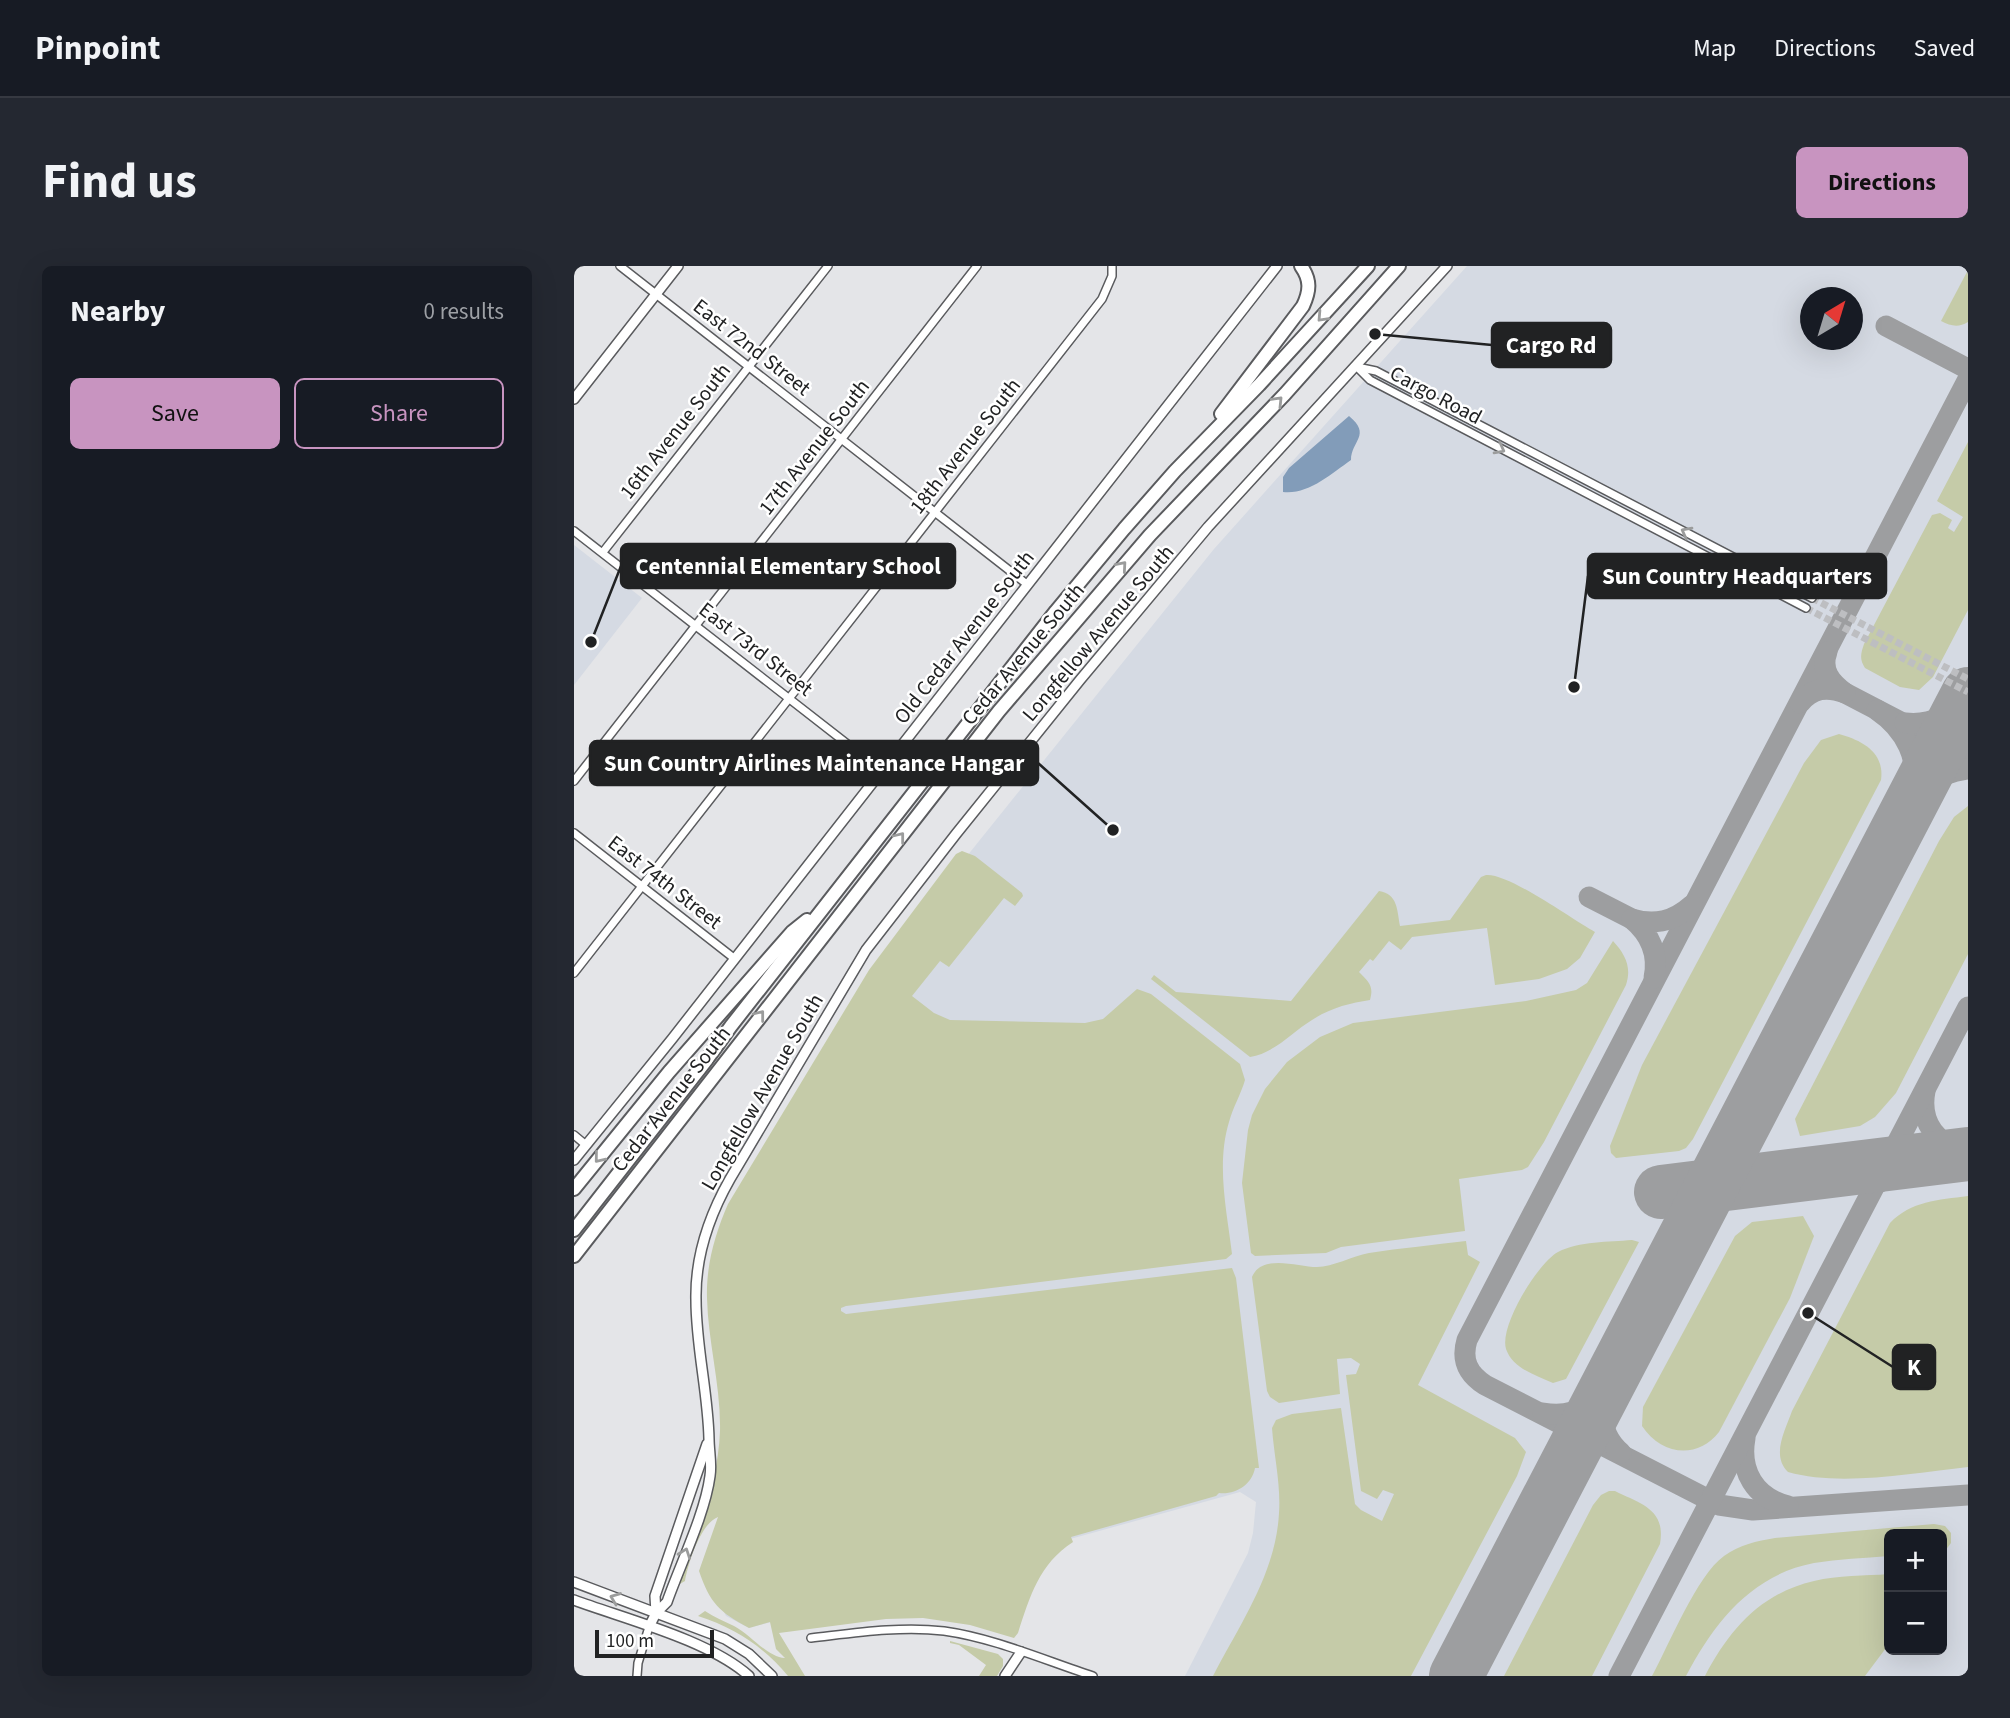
<!DOCTYPE html>
<html lang="en">
<head>
<meta charset="utf-8">
<style>
	:root { --surface:#171b24; --page:#242831; --text:#f1f3f6; --muted:#9ea1a6; --line:#363941; --accent:#c894c0 }
	body { margin:0; font-family:"Source Sans 3",sans-serif; background:var(--page); color:var(--text) }
	.controls { position:absolute; right:21px; bottom:21px; display:grid; overflow:hidden; border-radius:10px; box-shadow:0 7px 28px #0002 }
	.controls button { width:63px; height:63px; display:grid; place-items:center; padding:0; border:0; border-bottom:2px solid var(--line); background:var(--surface); color:var(--text); font:35px sans-serif }
	.compass { position:absolute; left:1226px; top:21px; width:63px; height:63px; border-radius:50%; background:var(--surface); box-shadow:0 7px 28px #0002; rotate:38deg }
	.scale { position:absolute; left:21px; bottom:18px; width:119px; box-sizing:border-box; padding-left:7px; border:4px solid #212223; border-top:0; font-size:19px; line-height:24px; white-space:nowrap; color:#212223; -webkit-text-stroke:5px #fff; paint-order:stroke }
	.list { margin:0; padding:0; list-style:none }
	h2 { display:flex; justify-content:space-between; align-items:center; height:91px; margin:0; padding:0 28px; font-size:30px }
	h2 small { font-size:23px; font-weight:400; color:var(--muted) }
	.actions { display:flex; gap:14px; padding:21px 28px }
	.actions a { flex:1; padding:16px 0; border:2px solid var(--accent); border-radius:10px; text-align:center; font-size:24px; color:var(--accent) }
	.actions .main { background:var(--accent); color:#111 }
	.map { position:relative; flex:none; width:1394px; height:1410px; overflow:hidden; border-radius:10px }
	header { display:flex; align-items:center; gap:42px; box-sizing:border-box; height:98px; padding:0 35px; background:var(--surface); border-bottom:2px solid var(--line) }
	header strong { font-size:33px }
	nav { display:flex; gap:38px; margin-inline-start:auto; font-size:24px }
	.intro { display:flex; align-items:center; justify-content:space-between; box-sizing:border-box; height:168px; padding:0 42px }
	h1 { margin:0; font-size:49px }
	.button { padding:18px 32px; border-radius:10px; background:var(--accent); color:#111; font-size:24px; font-weight:700 }
	main { display:flex; gap:42px; padding:0 42px }
	aside { flex:1; background:var(--surface); border-radius:10px; box-shadow:0 7px 28px #0002 }
	.map>svg:first-child { display:block }
	.built { fill:#d5dae3; fill-rule:evenodd }
	.green { fill:#c5cba8 }
	.water { fill:#829cb9 }
	.lines { fill:none; stroke-linecap:round; stroke-linejoin:round }
	.taxiway { stroke:#9d9ea0; stroke-width:21 }
	.runway { stroke:#9d9ea0; stroke-width:54 }
	.minor-tunnel { stroke:#bdbec1; stroke-width:7; stroke-dasharray:7 3.5; stroke-linecap:butt }
	.minor-casing { stroke:#5a5b5e; stroke-width:10 }
	.tertiary-casing { stroke:#5a5b5e; stroke-width:12 }
	.motorway-casing { stroke:#5a5b5e; stroke-width:16 }
	.minor { stroke:#fff; stroke-width:7 }
	.tertiary { stroke:#fff; stroke-width:9 }
	.motorway { stroke:#fff; stroke-width:12 }
	.oneway { stroke:#9b9c9c }
	.labels { text-anchor:middle; stroke-width:5; stroke-linejoin:round; paint-order:stroke }
	.street-label { font-size:21px; fill:#212223; stroke:#fff }
	.leader { fill:none; stroke:#212223; stroke-width:2.5 }
	.callout-dot { fill:#212223; stroke:#fff; stroke-width:2.5 }
	.callout { fill:#212223; stroke:#212223; stroke-width:2.5 }
	.callout-label { font-size:23px; text-anchor:middle; font-weight:bold; fill:#fff }
</style>
</head>
<body>
<header>
<strong>Pinpoint</strong>
<nav><a>Map</a><a>Directions</a><a>Saved</a></nav>
</header>
<div class="intro"><h1>Find us</h1><a class="button">Directions</a></div>
<main>
<aside>
<h2>Nearby<small>0 results</small></h2>
<ul class="list">
</ul>
<div class="actions"><a class="main">Save</a><a>Share</a></div>
</aside>
<div class="map">
<svg width="1394" height="1410" viewBox="0 0 1394 1410">
	<rect width="100%" height="100%" fill="#e4e5e8"/>
	<g class="built">
		<path d="M893,0H1394V1410H611L674,1287L679,1267L682,1236L666,1226L175,1362L152,1350L127,1300L152,1233L162,1174L393,590L640,283ZM1237,32H1279V74H1237ZM1315,1268H1368V1384H1315Z"/>
		<polygon points="0,279 68,332 0,419"/>
	</g>
	<g class="green">
		<path d="M1394,4V56C1384,62 1377,60 1367,55Z"/>
		<path d="M1394,176V344L1359,411L1345,424L1326,421L1291,402C1285,393 1287,387 1290,378L1358,249L1366,247L1378,254L1374,262L1380,266L1389,251L1363,235Z"/>
		<path d="M1265,468C1287,474 1311,486 1307,514L1119,873L1112,882L1105,885L1042,892L1037,887L1036,880L1068,799L1230,497L1247,474Z"/>
		<polygon points="1394,540 1394,688 1322,827 1301,851 1286,860 1226,870 1221,853 1365,575 1380,551"/>
		<path d="M388,585L401,590L448,627L449,630L441,640L430,632L375,701L366,695L338,730L360,747L376,754L511,757L529,753L563,723L577,728L666,798L671,814C667,828 659,841 655,856C642,899 653,945 658,988L652,993L272,1040L267,1042V1045L272,1048L658,1002L662,1012L685,1202H681C678,1219 661,1229 645,1227L642,1230L497,1271L499,1276C465,1298 456,1330 444,1367L440,1372L396,1359L349,1352L312,1353L205,1367L231,1410H214C189,1380 161,1362 124,1350L131,1345C140,1351 150,1355 160,1360C177,1369 193,1391 211,1392L202,1383L196,1356L175,1362C145,1346 136,1337 125,1305L144,1251C127,1257 114,1297 111,1315L104,1319C122,1269 144,1219 146,1165C147,1120 134,1076 133,1032C132,999 141,968 154,938L295,704L382,588Z"/>
		<path d="M912,609C935,607 999,654 1021,666L1006,692L993,703L965,713L921,719L913,662L838,671L827,684L815,675L799,695L796,693L785,706C795,716 800,720 796,734C776,737 756,742 738,754C718,766 701,787 676,791L577,713L580,709L602,726L717,735L805,625C824,628 823,644 826,660L876,654L907,611Z"/>
		<path d="M1039,675C1051,688 1058,701 1052,719L970,876L954,901L948,904L885,913L891,965L767,981L752,987L681,990L677,987L668,917L674,864L678,849L691,823L713,796L746,771L779,757L952,735L1002,724L1013,717Z"/>
		<path d="M1394,930V1201C1340,1207 1266,1221 1214,1206C1197,1189 1211,1165 1218,1145L1316,957C1337,935 1364,934 1394,930Z"/>
		<path d="M1229,950L1240,970L1216,1032L1145,1166C1123,1194 1087,1189 1068,1160L1069,1141L1161,970L1178,956Z"/>
		<path d="M1058,974L1065,976L992,1113L979,1117C962,1109 939,1103 932,1083C925,1060 964,997 984,986C1005,975 1035,976 1058,974Z"/>
		<path d="M892,975L894,989L906,996L844,1119L941,1172L952,1186L943,1210L837,1410H639C666,1358 702,1307 705,1247C707,1219 700,1190 698,1162L702,1154L718,1148L767,1142L781,1238L787,1244L808,1255L820,1228L809,1224L803,1233L787,1225L772,1109L782,1108L786,1098L777,1092L763,1093L766,1128L705,1137L696,1131L693,1125L678,1011C688,987 724,1001 743,1001C759,1001 778,990 795,987C827,982 860,979 892,975Z"/>
		<path d="M1035,1225H1041C1067,1238 1092,1243 1086,1278L1018,1410H930L1019,1239L1027,1229Z"/>
		<path d="M1360,1258L1371,1260L1377,1267V1277L1371,1285L1368,1286V1268H1315V1290C1290,1292 1265,1293 1240,1297C1177,1309 1140,1357 1112,1410H1078C1095,1379 1123,1309 1150,1290C1165,1279 1183,1275 1201,1272Z"/>
		<path d="M1315,1308V1378L1291,1410H1131C1155,1364 1187,1327 1240,1315C1264,1309 1291,1310 1315,1308Z"/>
		<polygon points="376,1375 424,1388 429,1393 429,1400 423,1410 405,1410 412,1399 385,1379 376,1377"/>
	</g>
	<path class="water" d="M775,150C798,169 777,175 777,194C757,208 734,229 709,226V211L715,202Z"/>
	<g class="lines">
		<g class="taxiway">
			<polyline points="1312,60 1394,103"/>
			<path d="M1394,113L893,1074C887,1094 894,1108 911,1119L1145,1239L1179,1244L1394,1229"/>
			<polyline points="1271,427 1394,491"/>
			<path d="M1394,430C1386,449 1385,463 1394,482"/>
			<path d="M1226,437C1238,422 1253,420 1271,427C1257,417 1246,404 1253,386"/>
			<path d="M1303,444C1331,463 1348,494 1338,528C1334,542 1326,555 1321,568C1341,535 1350,508 1394,503"/>
			<path d="M1331,457C1360,460 1378,448 1394,426"/>
			<polyline points="1015,631 1058,653"/>
			<path d="M1080,712C1085,688 1076,668 1058,653C1081,660 1100,655 1118,639"/>
			<path d="M1351,825C1345,856 1363,881 1394,885"/>
			<path d="M1306,916C1325,897 1350,894 1376,890"/>
			<path d="M969,1147C1010,1154 1023,1131 1043,1102C1029,1132 1018,1162 1047,1187"/>
			<path d="M1171,1172C1165,1205 1181,1232 1214,1240"/>
			<polyline points="1045,1410 1394,741"/>
		</g>
		<g class="runway">
			<polyline points="1087,926 1394,888"/>
			<polyline points="882,1410 1394,428"/>
		</g>
		<g class="minor-tunnel">
			<polyline points="1238,332 1394,413"/>
			<polyline points="1232,342 1394,426"/>
		</g>
		<g class="minor-casing">
			<g id="minor">
				<polyline points="46,0 454,319"/>
				<polyline points="783,101 796,114 1232,342"/>
				<polyline points="783,101 802,105 1238,332"/>
				<polyline points="0,265 308,505"/>
				<polyline points="29,286 254,0"/>
				<polyline points="0,515 403,0"/>
				<polyline points="0,567 161,693"/>
				<polyline points="0,707 528,33 538,10 538,0"/>
				<polyline points="0,869 12,879"/>
				<path d="M237,1372C281,1367 325,1360 370,1365C420,1372 470,1394 519,1410"/>
				<polyline points="63,1410 64,1397 75,1361"/>
			</g>
		</g>
		<g class="tertiary-casing">
			<g id="tertiary">
				<polyline points="0,133 104,0"/>
				<polyline points="0,894 98,773 703,0"/>
				<polyline points="0,1316 151,1373 175,1388 198,1410"/>
				<path d="M0,1334C51,1353 135,1374 175,1410"/>
				<polyline points="82,1347 81,1330 133,1178"/>
				<path d="M75,1361L82,1347L93,1336C106,1299 131,1248 136,1210C138,1198 135,1185 135,1173C134,1126 122,1081 122,1034C121,991 135,950 156,913L292,684L382,568L506,414L634,261L873,0"/>
				<polyline points="431,1410 447,1386"/>
			</g>
		</g>
		<g class="motorway-casing">
			<g id="motorway">
				<path d="M647,148L729,40C736,25 737,14 727,0"/>
				<polyline points="0,923 95,806 218,666 233,654"/>
				<polyline points="0,964 131,796 157,760 482,345 550,263 601,205 685,119 794,0"/>
				<polyline points="0,990 425,445 576,269 711,128 825,0"/>
			</g>
		</g>
		<use href="#minor" class="minor"/>
		<use href="#tertiary" class="tertiary"/>
		<use href="#motorway" class="motorway"/>
	</g>
	<defs><path id="oneway-chevron" d="M-2-3.5L2.5 0L-2 3.5" fill="none" stroke-width="1.6" stroke-linecap="round" stroke-linejoin="round" transform="scale(1.75)"/></defs>
	<g class="oneway">
		<use href="#oneway-chevron" transform="translate(748 51) rotate(133)"/>
		<use href="#oneway-chevron" transform="translate(704 135) rotate(-46)"/>
		<use href="#oneway-chevron" transform="translate(926 183) rotate(28)"/>
		<use href="#oneway-chevron" transform="translate(1112 266) rotate(-152)"/>
		<use href="#oneway-chevron" transform="translate(548 300) rotate(-49)"/>
		<use href="#oneway-chevron" transform="translate(326 571) rotate(-52)"/>
		<use href="#oneway-chevron" transform="translate(186 749) rotate(-52)"/>
		<use href="#oneway-chevron" transform="translate(25 892) rotate(129)"/>
		<use href="#oneway-chevron" transform="translate(111 1287) rotate(-70)"/>
		<use href="#oneway-chevron" transform="translate(41 1332) rotate(-159)"/>
	</g>
	<g class="labels">
		<g class="street-label">
			<text transform="translate(178 81) rotate(38)" y="7">East 72nd Street</text>
			<text transform="translate(862 129) rotate(28)" y="7">Cargo Road</text>
			<text transform="translate(101 165) rotate(-52)" y="7">16th Avenue South</text>
			<text transform="translate(391 180) rotate(-52)" y="7">18th Avenue South</text>
			<text transform="translate(240 181) rotate(-52)" y="7">17th Avenue South</text>
			<text transform="translate(524 367) rotate(-50)" y="7">Longfellow Avenue South</text>
			<text transform="translate(390 371) rotate(-52)" y="7">Old Cedar Avenue South</text>
			<text transform="translate(182 383) rotate(38)" y="7">East 73rd Street</text>
			<text transform="translate(449 388) rotate(-50)" y="7">Cedar Avenue South</text>
			<text transform="translate(91 616) rotate(38)" y="7">East 74th Street</text>
			<text transform="translate(188 826) rotate(-60)" y="7">Longfellow Avenue South</text>
			<text transform="translate(97 833) rotate(-52)" y="7">Cedar Avenue South</text>
		</g>
	</g>
	<path class="leader" d="M801 68L918 79M17 376L47 300M1000 421L1014 310M539 564L464 497M1234 1047L1319 1101"/>
	<g class="callout-dot">
		<circle cx="801" cy="68" r="7"/>
		<circle cx="17" cy="376" r="7"/>
		<circle cx="1000" cy="421" r="7"/>
		<circle cx="539" cy="564" r="7"/>
		<circle cx="1234" cy="1047" r="7"/>
	</g>
	<g class="callout">
		<rect x="918" y="57" width="119" height="44" rx="7"/>
		<rect x="47" y="278" width="334" height="44" rx="7"/>
		<rect x="1014" y="288" width="298" height="44" rx="7"/>
		<rect x="16" y="475" width="448" height="44" rx="7"/>
		<rect x="1319" y="1079" width="42" height="44" rx="7"/>
	</g>
	<g class="callout-label">
		<text x="977" y="87">Cargo Rd</text>
		<text x="214" y="308">Centennial Elementary School</text>
		<text x="1163" y="318">Sun Country Headquarters</text>
		<text x="240" y="505">Sun Country Airlines Maintenance Hangar</text>
		<text x="1340" y="1109">K</text>
	</g>
</svg>
<div class="controls">
<button>+</button>
<button>−</button>
</div>
<svg class="compass" viewBox="-18 -18 36 36"><path d="M0-13l5 13h-10z" fill="#e53935"/><path d="M0 13l5-13h-10z" fill="#9ea1a6"/></svg>
<div class="scale">100 m</div>
</div>
</main>
</body>
</html>
